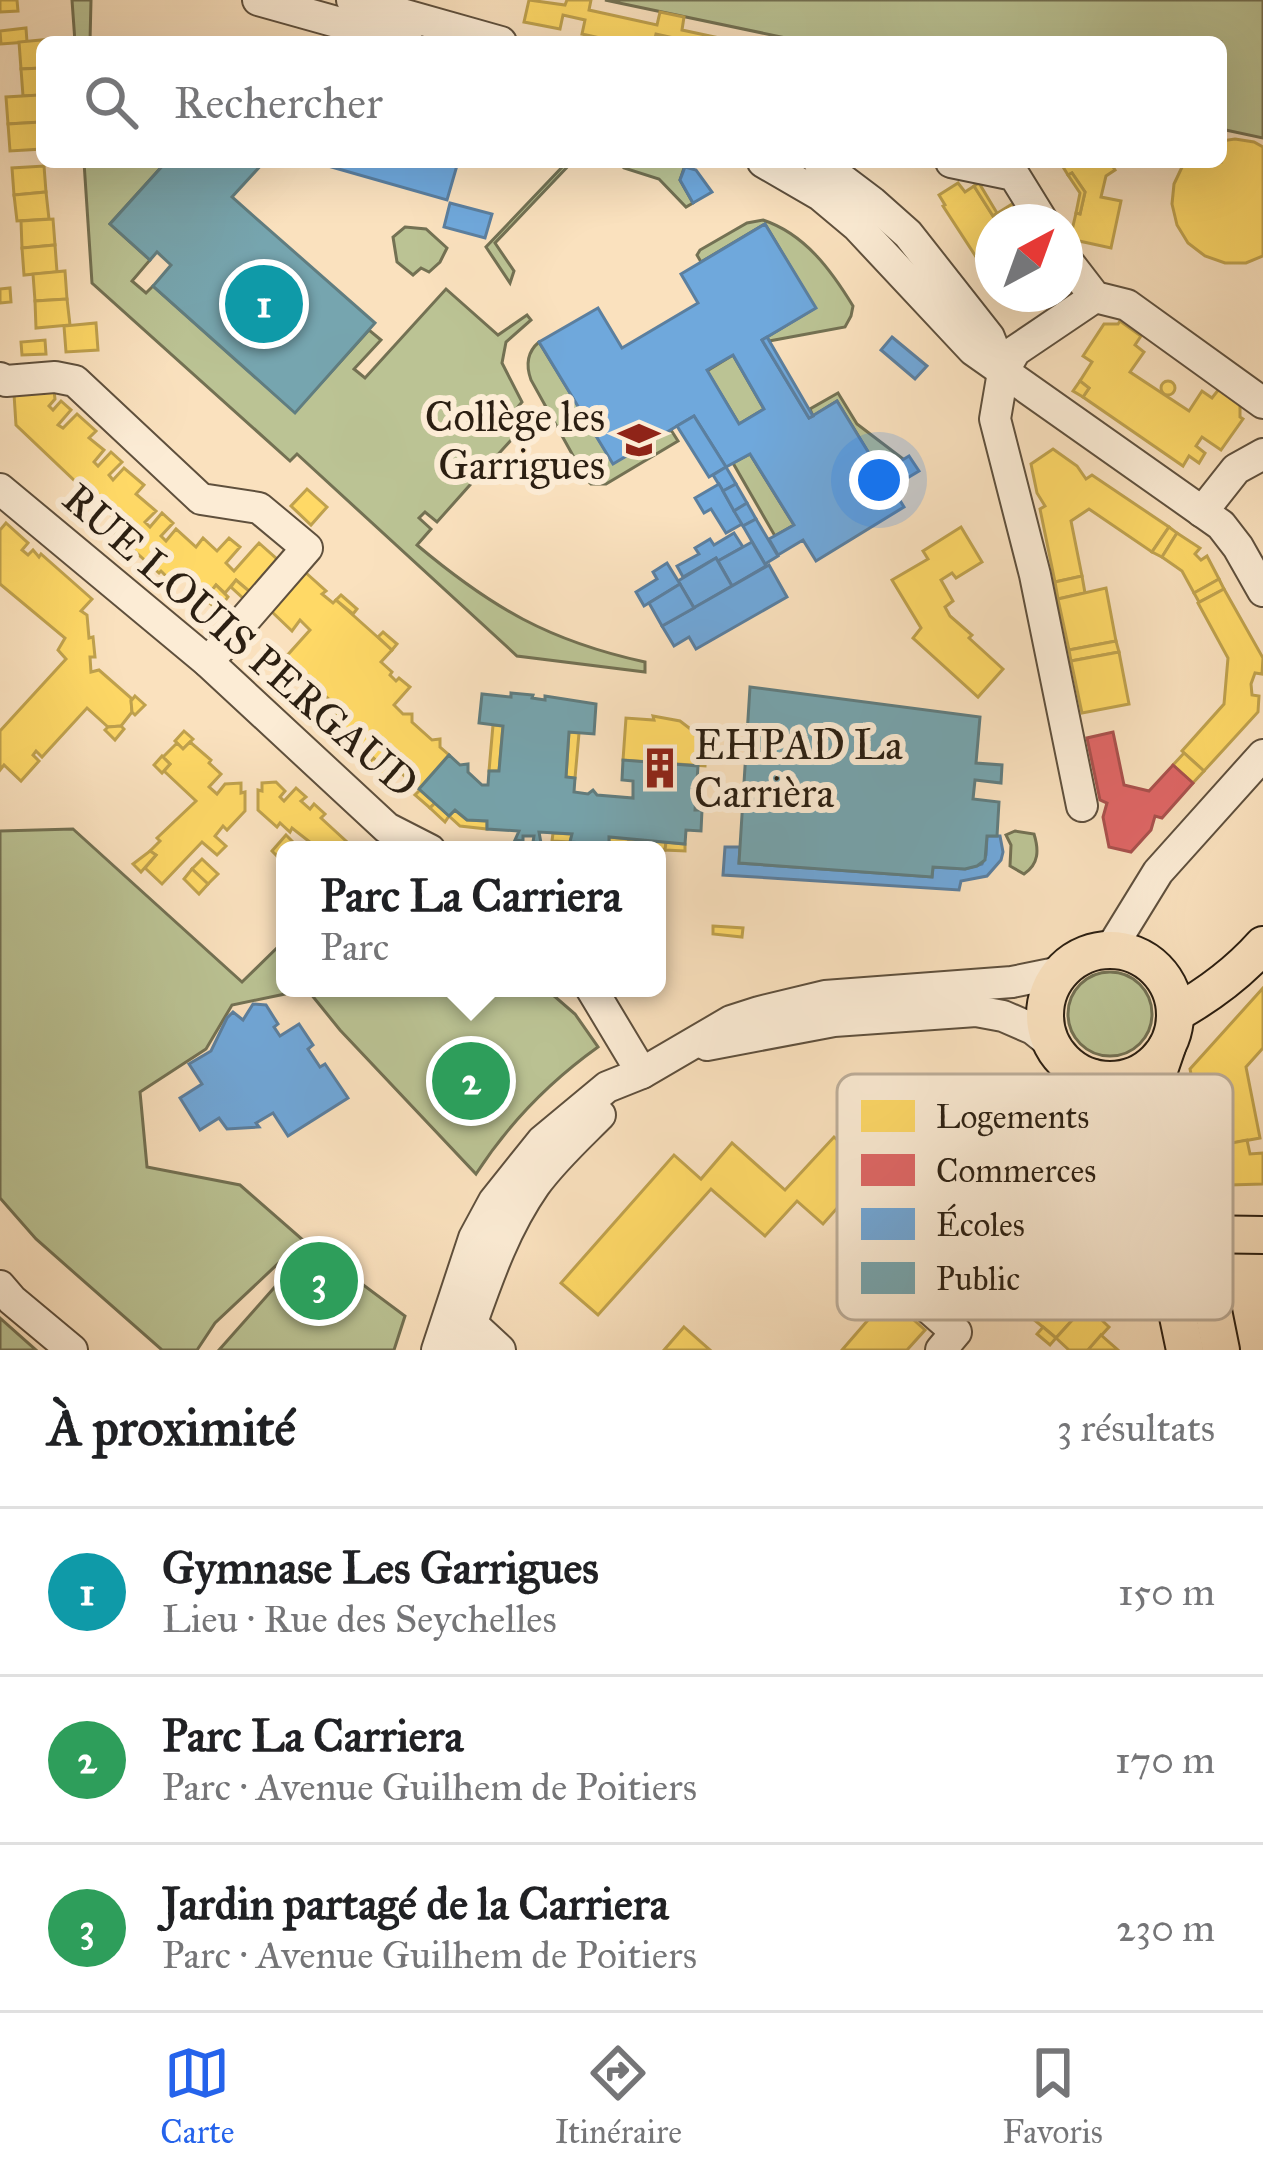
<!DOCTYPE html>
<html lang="fr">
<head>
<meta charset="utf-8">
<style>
	:root { --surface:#fff; --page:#f2f2f2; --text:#202124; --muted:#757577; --line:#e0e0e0; --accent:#2563eb }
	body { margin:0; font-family:"IM FELL Great Primer",serif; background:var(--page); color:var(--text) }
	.compass { position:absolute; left:975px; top:204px; width:108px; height:108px; border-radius:50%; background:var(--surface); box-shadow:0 12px 48px #0002; rotate:41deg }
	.you { position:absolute; left:879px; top:480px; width:42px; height:42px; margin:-30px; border:9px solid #fff; border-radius:50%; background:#1a73e8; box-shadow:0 0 0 18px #1a73e833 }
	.badge { display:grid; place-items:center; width:78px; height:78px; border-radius:50%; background:var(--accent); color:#fff; font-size:39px; font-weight:700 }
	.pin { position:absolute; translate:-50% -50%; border:6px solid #fff; box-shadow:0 3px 12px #0006 }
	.popup { position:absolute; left:276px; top:841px; width:390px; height:156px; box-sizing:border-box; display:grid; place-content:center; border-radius:18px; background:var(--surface); filter:drop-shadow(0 3px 9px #0005); font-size:39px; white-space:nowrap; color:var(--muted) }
	.popup b { font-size:45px; color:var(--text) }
	.popup::after { content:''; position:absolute; left:50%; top:100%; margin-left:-24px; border:24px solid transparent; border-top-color:var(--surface) }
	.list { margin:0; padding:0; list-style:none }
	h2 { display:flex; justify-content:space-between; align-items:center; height:156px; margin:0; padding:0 48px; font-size:51px }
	h2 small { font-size:39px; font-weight:400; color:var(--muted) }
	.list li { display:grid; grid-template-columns:78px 1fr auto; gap:36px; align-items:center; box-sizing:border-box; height:168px; padding:0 48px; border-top:3px solid var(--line) }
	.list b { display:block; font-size:45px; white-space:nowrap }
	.list p { margin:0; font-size:39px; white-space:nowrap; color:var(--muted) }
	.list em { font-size:39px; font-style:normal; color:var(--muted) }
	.icon { flex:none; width:66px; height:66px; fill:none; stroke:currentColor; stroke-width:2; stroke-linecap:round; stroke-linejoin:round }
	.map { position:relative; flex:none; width:1263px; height:1350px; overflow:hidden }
	.search { position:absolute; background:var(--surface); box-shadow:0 12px 48px #0002; left:36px; right:36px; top:36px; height:132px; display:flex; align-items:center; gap:30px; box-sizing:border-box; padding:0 42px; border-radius:18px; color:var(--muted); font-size:45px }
	.sheet { height:660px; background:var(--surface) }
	nav { display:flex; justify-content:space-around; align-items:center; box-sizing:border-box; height:168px; border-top:3px solid var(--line); background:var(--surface); font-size:33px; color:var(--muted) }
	nav a { display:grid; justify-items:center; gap:6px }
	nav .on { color:var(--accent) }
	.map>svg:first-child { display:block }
	.green { fill:#bbc394; stroke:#737153; stroke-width:3 }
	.homes { fill:#ffd966; stroke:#bfa14d; stroke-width:3 }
	.shops { fill:#e06666; stroke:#aa514d; stroke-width:3 }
	.schools { fill:#6fa8dc; stroke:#5b7f9f; stroke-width:3; fill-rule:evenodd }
	.public { fill:#76a5af; stroke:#607d80; stroke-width:3 }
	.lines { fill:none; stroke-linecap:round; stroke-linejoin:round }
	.minor-casing { stroke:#5f503d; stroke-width:34 }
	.major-casing { stroke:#2b1f12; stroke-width:40 }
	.minor { stroke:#fcecd5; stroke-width:30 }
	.major { stroke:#fae1be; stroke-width:36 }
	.labels { text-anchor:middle; stroke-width:12; stroke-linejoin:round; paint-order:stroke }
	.poi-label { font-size:42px; fill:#2b1f12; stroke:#fcecd5; text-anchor:end }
	.street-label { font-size:42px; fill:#2b1f12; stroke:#fcecd5 }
	.key { fill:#fcecd5; stroke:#bdae9a; stroke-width:3 }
	.key-label { font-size:33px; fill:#2b1f12 }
</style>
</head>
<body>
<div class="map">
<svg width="1263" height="1350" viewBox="0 0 1263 1350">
	<rect width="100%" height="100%" fill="#fae1be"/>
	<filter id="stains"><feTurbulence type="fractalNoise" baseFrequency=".00167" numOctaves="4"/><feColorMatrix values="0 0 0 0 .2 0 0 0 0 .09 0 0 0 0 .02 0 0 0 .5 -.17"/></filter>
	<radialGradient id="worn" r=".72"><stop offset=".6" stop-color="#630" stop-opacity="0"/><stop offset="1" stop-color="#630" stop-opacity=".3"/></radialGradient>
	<g class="green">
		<polygon points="72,0 91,0 90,42 75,42"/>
		<polygon points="605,0 1263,0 1263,138 1221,129 1221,42 805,42"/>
		<path d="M84,162H166L110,224L150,260L132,281L146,293L153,286L295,412L369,330L381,340L354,369L365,378L446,289L498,335L527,315L531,320L506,342L502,363L522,402L510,416L523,427L483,471L471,460L465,466L477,477L437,522L425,512L419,518L431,529L417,545C492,608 549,641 645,662V672L517,656L297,454L290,461L92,283Z"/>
		<polygon points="567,162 572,162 495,243 514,271 510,283 486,247"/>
		<polygon points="618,162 686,162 680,180 693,203 686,207 659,179 624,168"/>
		<path d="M763,220C805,234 831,270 853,306L851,316L845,327L769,341L767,337L815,308L765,224L701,262L697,255L700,250L747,223Z"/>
		<polygon points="405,227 426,229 447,248 440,262 429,272 421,268 413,275 397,262 393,237"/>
		<path d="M539,342L613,463L671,430L678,441L606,484H591L586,479L531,380C526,366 527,352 539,342Z"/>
		<polygon points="733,355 764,409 739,424 707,371"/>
		<polygon points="838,393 857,424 903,459 881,473 837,401 813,416 810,409"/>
		<polygon points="750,454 794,525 775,536 733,463"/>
		<polygon points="73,829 242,982 285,940 285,988 295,988 285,994 232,1005 206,1049 140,1092 147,1167 240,1185 303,1240 215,1323 197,1350 162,1350 36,1239 0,1198 0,831"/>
		<path d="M1015,831L1034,834C1039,850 1039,864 1024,874L1010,866L1011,845L1006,835Z"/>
		<circle cx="1110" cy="1014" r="42"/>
		<path d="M306,988H545L575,1014L598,1047C549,1082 509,1123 476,1174L340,1030Z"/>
		<polygon points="311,1246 405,1316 394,1350 219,1350"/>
		<polygon points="0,1318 36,1350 0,1350"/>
	</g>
	<g class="homes">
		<polygon points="0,0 17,0 18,11 0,12"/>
		<polygon points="529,0 565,5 567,0 591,0 589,10 657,25 660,12 684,17 682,30 738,42 678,42 679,39 656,34 654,42 618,42 582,34 585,20 563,15 560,29 524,22"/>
		<polygon points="26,28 27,42 1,44 0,31"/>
		<polygon points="52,39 52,42 42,42 42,68 21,69 19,42"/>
		<polygon points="42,68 42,95 23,96 21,69"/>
		<polygon points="39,95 41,122 8,124 6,97"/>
		<polygon points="41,122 42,149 10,151 8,124"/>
		<polygon points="1235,139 1254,142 1263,147 1263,256 1246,263 1225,263 1205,256 1188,243 1177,225 1172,204 1174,184 1183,165 1186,162 1221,162 1221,141"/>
		<polygon points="1060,162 1110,162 1115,170 1106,176 1101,197 1121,201 1111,248 1070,239 1076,213 1080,214 1085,192 1072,173 1068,175"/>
		<polygon points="44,166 46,192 14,195 12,168"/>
		<polygon points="1072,173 1085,192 1080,214 1076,213 1080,193 1068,175"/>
		<polygon points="958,183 965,192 974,186 993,216 1012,204 1024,222 993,222 993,259 982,266 943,206 945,205 939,195"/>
		<polygon points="979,183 997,213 993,216 974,186"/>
		<polygon points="46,192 49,219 17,221 14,195"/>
		<polygon points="53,219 55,245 22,248 21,221"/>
		<polygon points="55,245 57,272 24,275 22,248"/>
		<polygon points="65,271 67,299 35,301 33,274"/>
		<polygon points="10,288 11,302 0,303 0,289"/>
		<polygon points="67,299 70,325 36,328 35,301"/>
		<polygon points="1120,321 1141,336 1135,345 1144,352 1130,372 1189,411 1202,391 1212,398 1219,389 1240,403 1240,417 1243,419 1221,450 1202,437 1196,446 1205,453 1199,463 1189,456 1183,466 1083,397 1089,388 1080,381 1092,362 1083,356 1104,324 1118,324"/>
		<polygon points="96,323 98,350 66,352 64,326"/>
		<polygon points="45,340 46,354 22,355 21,342"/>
		<polygon points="1080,381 1089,388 1083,397 1073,391"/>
		<circle cx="1168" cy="388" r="7"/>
		<polygon points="54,391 55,399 49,406 53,410 61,401 71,410 58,425 63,428 77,414 96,431 89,438 104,450 94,462 98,466 111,452 122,462 109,475 113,480 124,468 144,485 136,494 156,511 145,522 150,527 162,513 173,523 161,536 166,541 176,529 196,547 203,538 217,551 229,538 240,547 226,563 234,571 259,543 278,560 250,592 236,580 225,593 216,585 209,594 198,585 196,588 177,571 169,579 161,571 159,573 110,529 117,521 16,425 14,394"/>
		<polygon points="1053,449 1077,466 1086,479 1092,475 1169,527 1152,552 1089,509 1071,521 1082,576 1055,582 1040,509 1045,506 1037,493 1031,464"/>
		<polygon points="307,489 327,507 311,525 291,506"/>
		<polygon points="6,523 28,543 22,550 28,555 33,550 39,557 41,554 92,599 81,611 87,615 89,638 93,637 95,657 90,657 91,672 99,670 131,698 132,712 121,726 108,727 87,708 42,757 36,751 33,755 39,761 21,781 4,765 0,770 0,731 66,659 58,650 65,638 0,584 0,530"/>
		<polygon points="961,527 982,562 956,578 952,573 941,580 953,601 945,607 950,616 972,635 969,638 1003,669 978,697 913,638 921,628 892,580 928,559 923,551"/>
		<polygon points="1169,527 1177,533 1162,557 1152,552"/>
		<polygon points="1177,533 1200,548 1195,554 1201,560 1207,556 1219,579 1194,593 1182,571 1162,557"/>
		<polygon points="305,572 326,591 322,594 333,603 336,600 392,650 381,662 392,672 390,675 396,681 399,678 410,687 394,705 403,714 412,714 412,722 432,740 440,739 440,747 449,755 419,789 392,765 388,771 330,720 340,709 284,659 310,630 300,620 292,631 271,611"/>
		<polygon points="1082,576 1085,593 1058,599 1055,582"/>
		<polygon points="1219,579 1224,589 1199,602 1194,593"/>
		<polygon points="236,580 250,592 244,599 231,587"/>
		<polygon points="216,585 228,597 218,610 205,599"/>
		<polygon points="1106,588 1116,641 1069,650 1058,599"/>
		<polygon points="1224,589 1263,658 1262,674 1255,673 1251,684 1252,695 1259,696 1258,712 1204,771 1182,751 1224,704 1228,658 1198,603"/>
		<polygon points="341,595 357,609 353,614 336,600"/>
		<polygon points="383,632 397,644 392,650 378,637"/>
		<polygon points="1116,641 1119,652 1071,661 1069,650"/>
		<polygon points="1119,652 1129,704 1082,713 1071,661"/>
		<polygon points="297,671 312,684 308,690 293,676"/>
		<polygon points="135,696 145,705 135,715 132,712 131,701"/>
		<polygon points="653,716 680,721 697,734 703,747 706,747 705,766 623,760 626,718 654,720"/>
		<polygon points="493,725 503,726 499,771 489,771"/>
		<polygon points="121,726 124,729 115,740 105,730 108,727"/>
		<polygon points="184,731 193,739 183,749 175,741"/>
		<polygon points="569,732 579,733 575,778 566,777"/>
		<polygon points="190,742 211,760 209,763 221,774 209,787 217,794 225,784 241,783 241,793 245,792 245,811 227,830 223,826 215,836 226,846 217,855 202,842 162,884 145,868 156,855 150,851 160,841 157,838 196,801 164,771 170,764 163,757 177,743 183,749"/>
		<polygon points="359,745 373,758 368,764 354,751"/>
		<polygon points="1184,753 1204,771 1193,783 1173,765"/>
		<polygon points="162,756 170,764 162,773 154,765"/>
		<polygon points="373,758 388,771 382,777 368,764"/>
		<polygon points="276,782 285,791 280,797 284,801 296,788 306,797 301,801 310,809 314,804 325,814 321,818 346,841 337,850 320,850 292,828 290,832 280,823 277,827 258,810 258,790 262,791 262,783"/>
		<polygon points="420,790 435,803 430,808 415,795"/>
		<polygon points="435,803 449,816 445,822 430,808"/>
		<polygon points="455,810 467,820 487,821 487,829 460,826 449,816"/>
		<polygon points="553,833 572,834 570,842 552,841"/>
		<polygon points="286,835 296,845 292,850 285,850 282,861 272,851"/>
		<polygon points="609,837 629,839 628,847 609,845"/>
		<polygon points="629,839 647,840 646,848 628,847"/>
		<polygon points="647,840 666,842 665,850 646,848"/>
		<polygon points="666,842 685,844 685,851 665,850"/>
		<polygon points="150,851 156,855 141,872 133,864"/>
		<polygon points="202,859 218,874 208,884 192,869"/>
		<polygon points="192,869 208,884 199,894 184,879"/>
		<polygon points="713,926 743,928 742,937 713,934"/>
		<polygon points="1263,988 1263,1048 1246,1067 1260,1138 1206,1148 1190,1069"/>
		<polygon points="894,1124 1013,1230 980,1268 871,1170 823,1224 797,1201 765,1236 711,1189 598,1315 561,1283 674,1155 701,1179 732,1143 785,1190 834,1137 861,1161"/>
		<polygon points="1247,1140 1250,1154 1263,1153 1263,1184 1229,1185 1210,1170 1206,1148"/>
		<polygon points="1070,1275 1091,1293 1082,1302 1062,1284"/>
		<polygon points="1062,1284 1086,1305 1056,1338 1032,1318"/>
		<polygon points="888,1297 925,1330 907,1350 842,1350"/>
		<polygon points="1086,1305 1109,1327 1088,1350 1069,1350 1056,1338"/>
		<polygon points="684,1327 710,1350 664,1350"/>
		<polygon points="1043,1327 1056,1338 1050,1345 1037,1334"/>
		<polygon points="1101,1335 1118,1350 1088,1350"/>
	</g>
	<polygon class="shops" points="1113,732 1124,785 1149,791 1173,765 1193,783 1162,818 1155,816 1151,830 1131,852 1109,847 1103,817 1107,803 1100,800 1087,738"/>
	<g class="schools">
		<polygon points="314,162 458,162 447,200"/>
		<polygon points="685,167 696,170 712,192 693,203 680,180"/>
		<polygon points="450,203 492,214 485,238 444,227"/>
		<path d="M765,224L816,308L762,340L809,418L837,401L881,473L909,456L919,471L899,483L903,490L896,494L904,507L816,561L803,540L778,555L769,539L794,525L750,454L726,467L694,416L613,464L539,342L598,308L622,348L698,303L681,274ZM733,355L764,409L739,424L707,370Z"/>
		<polygon points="767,337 813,416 809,418 762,340"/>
		<polygon points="892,337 927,366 915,379 881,350"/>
		<polygon points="694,416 726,467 709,477 677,426"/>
		<polygon points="726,467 736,484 723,491 713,475"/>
		<polygon points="719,484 742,524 726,533 711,509 704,513 695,498"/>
		<polygon points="736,484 747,503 734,511 723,491"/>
		<polygon points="747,503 756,519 743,526 734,511"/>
		<polygon points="756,519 778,556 765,564 743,526"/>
		<polygon points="734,533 743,547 718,561 716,558 683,577 677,566 699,554 695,548 710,539 714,545"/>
		<polygon points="752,542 766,566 732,586 718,561"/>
		<polygon points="716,558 732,586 694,608 678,581"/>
		<polygon points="667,563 680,584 644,606 636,592 657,579 653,572"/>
		<polygon points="769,565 787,597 696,649 689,637 674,646 662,626"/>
		<polygon points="680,584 694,608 662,626 649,603"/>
		<polygon points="987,836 1000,836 1003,852 1001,860 987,876 961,881 959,890 723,875 725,847 740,847 739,863 932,877 933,867 965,869 982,864 986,855"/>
		<polygon points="253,1004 266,1005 278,1024 274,1027 280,1036 299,1024 313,1045 308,1049 320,1067 325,1064 348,1098 288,1136 273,1113 256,1123 259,1127 227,1129 219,1118 200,1130 180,1098 202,1084 189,1064 211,1051 227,1018 233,1012 243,1020"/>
	</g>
	<g class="public">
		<polygon points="166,162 264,162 232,197 375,323 295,413 153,286 171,265 157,252 150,260 110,224"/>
		<polygon points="750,687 980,717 976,763 1002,765 1001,783 975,780 973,799 999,802 997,836 987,836 985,860 977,866 965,869 933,867 932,877 739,863"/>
		<polygon points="511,693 533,695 532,698 545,700 545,696 596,704 594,734 569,732 566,777 575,778 574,792 588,794 593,790 597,795 633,798 633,781 622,780 623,760 698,766 695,810 702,810 701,831 686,830 685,844 609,837 609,845 570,842 572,834 539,832 541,843 533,842 534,836 523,836 523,841 515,840 519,831 487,829 487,821 467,820 455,810 449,816 419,789 449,755 460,765 468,764 468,772 482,785 488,785 489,771 499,771 503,726 479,723 482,694 511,697"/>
	</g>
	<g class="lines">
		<g class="minor-casing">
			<g id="minor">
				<polyline points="258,0 408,42"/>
				<polyline points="352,0 501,42"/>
				<polyline points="763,162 820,195 857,226 973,350 1221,525 1238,547 1263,591"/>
				<polyline points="819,162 872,202 908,234 989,337 1003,372 995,419 1035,575 1082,806"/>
				<polyline points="951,162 1014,175 1043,222"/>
				<polyline points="1065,258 1095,297 1127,305 1263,403"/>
				<polyline points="1003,372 1015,351 1095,297"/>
				<polyline points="0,378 6,381 55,377 75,381 201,499 259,508 307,548 208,662"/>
				<polyline points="0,489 208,662 387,828 430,850"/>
				<polyline points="1202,512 1236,469 1263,454"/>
				<polyline points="1110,950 1158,872 1263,755"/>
				<polyline points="591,988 642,1073"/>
				<polyline points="707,1045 834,1021 976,1011 1003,1016 1033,1029 1053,1045"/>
				<polyline points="899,1282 956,1332 941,1350"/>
				<polyline points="0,1286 12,1300 72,1350"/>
				<polyline points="459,1318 472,1324 500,1350"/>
				<polyline points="437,1350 474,1238 494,1201 542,1141 607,1087 642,1073 731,1021 759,1012 825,996 1012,982 1061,972"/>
				<path d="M462,1350C483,1293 500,1235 535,1185C553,1160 578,1137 600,1115"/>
			</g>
		</g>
		<g class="major-casing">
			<g id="major">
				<circle cx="1110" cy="1015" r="65"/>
				<path d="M1176,1013C1210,994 1237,974 1263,945"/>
				<polyline points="1167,1047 1156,1079 1166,1118 1184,1167 1221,1350"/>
				<polyline points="1093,1078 1114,1096 1133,1129 1149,1178 1185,1350"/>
				<polyline points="1197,1234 1263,1235"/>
			</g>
		</g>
		<use href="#minor" class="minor"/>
		<use href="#major" class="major"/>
	</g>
	<defs>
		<g id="school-bare" transform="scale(3.24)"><path d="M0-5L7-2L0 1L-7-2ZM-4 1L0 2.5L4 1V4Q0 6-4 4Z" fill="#8f2418" stroke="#fcecd5" stroke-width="2.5" paint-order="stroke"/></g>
		<g id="building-bare" transform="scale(3.24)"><path d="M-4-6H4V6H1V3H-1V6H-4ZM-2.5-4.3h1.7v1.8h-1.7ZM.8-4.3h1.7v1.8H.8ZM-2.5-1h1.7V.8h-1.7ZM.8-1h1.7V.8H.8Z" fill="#8f2418" stroke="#fcecd5" stroke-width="2.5" paint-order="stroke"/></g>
	</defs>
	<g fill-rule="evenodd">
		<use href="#school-bare" x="639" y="440"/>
		<use href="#building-bare" x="660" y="768"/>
	</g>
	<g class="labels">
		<g class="poi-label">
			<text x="605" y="431">Collège les<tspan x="605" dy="48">Garrigues</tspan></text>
			<text x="694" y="759" text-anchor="start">EHPAD La<tspan x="694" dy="48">Carrièra</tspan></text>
		</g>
		<g class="street-label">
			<text transform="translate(241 640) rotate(41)" y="15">RUE LOUIS PERGAUD</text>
		</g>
	</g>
	<rect x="837" y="1074" width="396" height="246" rx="18" class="key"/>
	<rect x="861" y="1100" width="54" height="32" fill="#ffd966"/>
	<rect x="861" y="1154" width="54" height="32" fill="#e06666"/>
	<rect x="861" y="1208" width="54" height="32" fill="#6fa8dc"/>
	<rect x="861" y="1262" width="54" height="32" fill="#76a5af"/>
	<g class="key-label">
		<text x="936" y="1128">Logements</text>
		<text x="936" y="1182">Commerces</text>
		<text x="936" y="1236">Écoles</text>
		<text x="936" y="1290">Public</text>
	</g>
	<rect width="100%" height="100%" filter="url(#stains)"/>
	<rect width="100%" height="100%" fill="url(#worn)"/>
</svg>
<svg class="compass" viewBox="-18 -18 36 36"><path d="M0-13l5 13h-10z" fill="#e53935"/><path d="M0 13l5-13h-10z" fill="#757577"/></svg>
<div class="you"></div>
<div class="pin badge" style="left:264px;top:304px;background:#0f9aa8">1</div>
<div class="pin badge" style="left:471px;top:1081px;background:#2e9e5b">2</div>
<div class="popup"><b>Parc La Carriera</b>Parc</div>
<div class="pin badge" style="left:319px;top:1281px;background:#2e9e5b">3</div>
<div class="search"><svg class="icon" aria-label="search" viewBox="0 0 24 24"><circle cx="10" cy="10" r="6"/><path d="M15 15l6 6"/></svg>Rechercher</div>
</div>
<section class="sheet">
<h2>À proximité<small>3 résultats</small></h2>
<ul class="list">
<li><span class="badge" style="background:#0f9aa8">1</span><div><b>Gymnase Les Garrigues</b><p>Lieu · Rue des Seychelles</p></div><em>150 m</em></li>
<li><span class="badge" style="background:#2e9e5b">2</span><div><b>Parc La Carriera</b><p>Parc · Avenue Guilhem de Poitiers</p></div><em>170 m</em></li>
<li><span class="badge" style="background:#2e9e5b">3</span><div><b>Jardin partagé de la Carriera</b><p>Parc · Avenue Guilhem de Poitiers</p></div><em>230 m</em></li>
</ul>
</section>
<nav>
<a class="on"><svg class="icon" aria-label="map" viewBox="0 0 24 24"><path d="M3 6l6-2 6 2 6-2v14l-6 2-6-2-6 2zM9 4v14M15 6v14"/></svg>Carte</a>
<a><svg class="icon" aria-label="directions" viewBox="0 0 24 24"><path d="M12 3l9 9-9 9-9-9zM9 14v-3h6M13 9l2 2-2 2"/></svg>Itinéraire</a>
<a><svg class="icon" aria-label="saved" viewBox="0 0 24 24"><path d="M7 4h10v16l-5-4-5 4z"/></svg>Favoris</a>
</nav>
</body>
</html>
